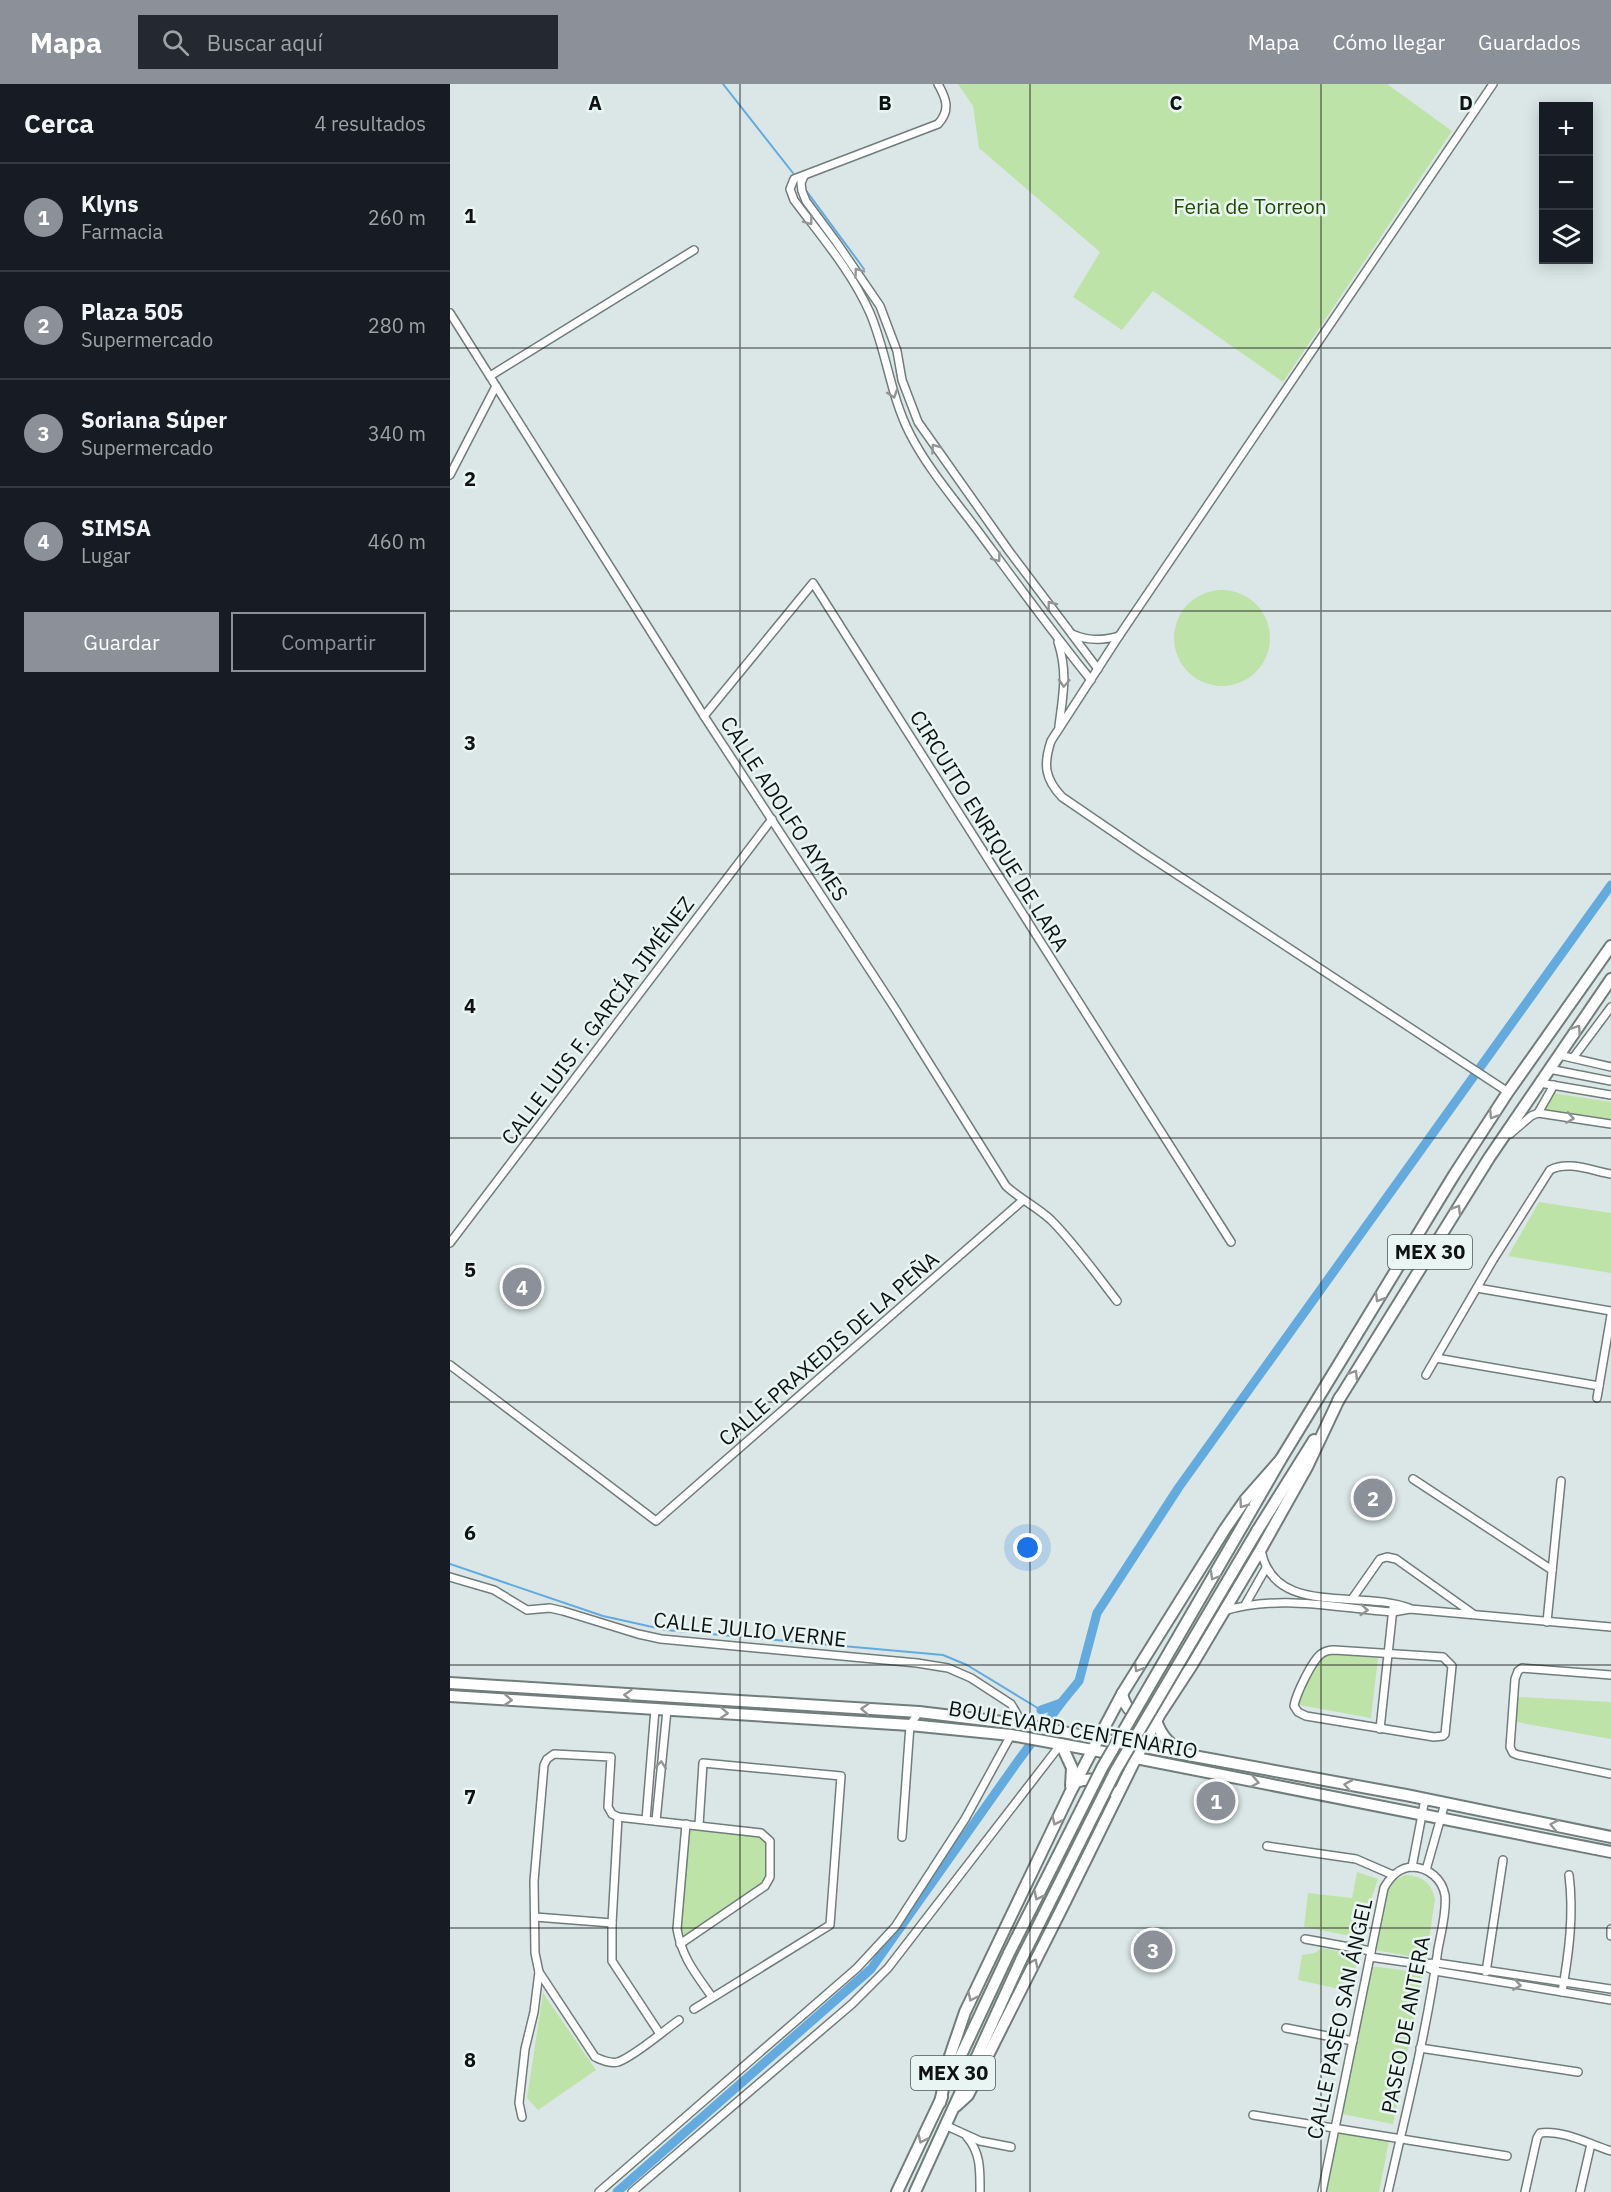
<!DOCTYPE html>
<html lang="es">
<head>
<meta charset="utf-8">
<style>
	:root { --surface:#171b24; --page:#242831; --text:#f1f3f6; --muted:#9ea1a6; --line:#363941; --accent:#8c9099 }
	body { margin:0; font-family:"IBM Plex Sans",sans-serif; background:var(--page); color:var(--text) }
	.controls { position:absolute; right:18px; top:18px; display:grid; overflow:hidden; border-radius:0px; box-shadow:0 3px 15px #0003 }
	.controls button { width:54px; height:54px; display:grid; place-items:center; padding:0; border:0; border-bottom:2px solid var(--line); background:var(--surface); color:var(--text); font:30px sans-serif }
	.you { position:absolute; left:578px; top:1464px; width:21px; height:21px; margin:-15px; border:4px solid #fff; border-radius:50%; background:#1a73e8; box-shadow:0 0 0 9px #1a73e833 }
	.badge { display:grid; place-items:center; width:39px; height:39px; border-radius:50%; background:var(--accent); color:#fff; font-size:20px; font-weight:700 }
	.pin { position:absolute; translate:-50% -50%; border:3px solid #fff; box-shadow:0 2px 6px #0006 }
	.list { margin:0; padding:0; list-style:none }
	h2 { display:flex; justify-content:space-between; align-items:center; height:78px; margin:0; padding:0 24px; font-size:26px }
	h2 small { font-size:20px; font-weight:400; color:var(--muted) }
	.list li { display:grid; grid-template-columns:39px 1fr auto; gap:18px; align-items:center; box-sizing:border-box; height:108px; padding:0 24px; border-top:2px solid var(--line) }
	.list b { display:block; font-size:22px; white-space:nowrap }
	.list p { margin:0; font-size:20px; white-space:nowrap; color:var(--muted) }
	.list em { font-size:20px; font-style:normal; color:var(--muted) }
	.actions { display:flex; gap:12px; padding:18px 24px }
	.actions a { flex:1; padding:14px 0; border:2px solid var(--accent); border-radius:0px; text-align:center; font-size:21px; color:var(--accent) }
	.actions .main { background:var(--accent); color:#fff }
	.icon { flex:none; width:33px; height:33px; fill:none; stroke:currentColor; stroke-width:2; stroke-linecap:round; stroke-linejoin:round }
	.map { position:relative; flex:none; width:1161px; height:2108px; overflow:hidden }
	header { display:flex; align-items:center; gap:36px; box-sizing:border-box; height:84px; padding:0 30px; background:var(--accent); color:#fff }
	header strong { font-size:28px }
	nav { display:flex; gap:33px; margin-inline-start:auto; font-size:21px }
	.search { width:420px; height:54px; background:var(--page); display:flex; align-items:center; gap:15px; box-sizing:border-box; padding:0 21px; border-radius:0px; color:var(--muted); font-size:22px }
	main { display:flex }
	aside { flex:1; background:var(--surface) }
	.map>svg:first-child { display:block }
	.green { fill:#bee3a9 }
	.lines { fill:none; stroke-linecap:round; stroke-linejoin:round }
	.stream { stroke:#63aadf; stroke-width:2 }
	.canal { stroke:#63aadf; stroke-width:9 }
	.street-casing { stroke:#717d7b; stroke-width:10 }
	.secondary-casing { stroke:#717d7b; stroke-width:14 }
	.primary-casing { stroke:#717d7b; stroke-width:14 }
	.street { stroke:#fff; stroke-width:7 }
	.secondary { stroke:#fff; stroke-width:10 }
	.primary { stroke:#fff; stroke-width:10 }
	.primary-bridge-casing { stroke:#717d7b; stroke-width:14; stroke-linecap:butt }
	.primary-bridge { stroke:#fff; stroke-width:10 }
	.oneway { stroke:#939594 }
	.grid { fill:none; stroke:#0e1312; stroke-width:1.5; stroke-opacity:0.55 }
	.labels { text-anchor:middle; stroke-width:5; stroke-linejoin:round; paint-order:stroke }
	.shield { fill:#e8f5f3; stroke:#4f5756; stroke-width:1.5 }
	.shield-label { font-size:20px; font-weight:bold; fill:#0e1312 }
	.park-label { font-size:21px; fill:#244a00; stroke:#e8f5f3 }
	.street-label { font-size:21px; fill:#0e1312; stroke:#e8f5f3 }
	.grid-label { font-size:20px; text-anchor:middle; font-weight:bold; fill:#0e1312; stroke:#e8f5f3; stroke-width:5; stroke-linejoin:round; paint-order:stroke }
</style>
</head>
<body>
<header>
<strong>Mapa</strong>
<div class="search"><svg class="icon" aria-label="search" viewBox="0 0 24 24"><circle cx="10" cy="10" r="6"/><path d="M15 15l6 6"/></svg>Buscar aquí</div>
<nav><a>Mapa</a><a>Cómo llegar</a><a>Guardados</a></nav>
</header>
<main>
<aside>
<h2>Cerca<small>4 resultados</small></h2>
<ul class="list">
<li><span class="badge">1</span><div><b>Klyns</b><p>Farmacia</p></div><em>260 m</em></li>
<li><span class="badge">2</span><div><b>Plaza 505</b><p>Supermercado</p></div><em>280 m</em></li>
<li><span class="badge">3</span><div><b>Soriana Súper</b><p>Supermercado</p></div><em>340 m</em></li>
<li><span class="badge">4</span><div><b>SIMSA</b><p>Lugar</p></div><em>460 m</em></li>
</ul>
<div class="actions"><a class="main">Guardar</a><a>Compartir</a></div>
</aside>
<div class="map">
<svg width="1161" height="2108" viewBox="0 0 1161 2108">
	<rect width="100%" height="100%" fill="#dae7e6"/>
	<g class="green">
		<polygon points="508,0 937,0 1002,47 833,298 703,207 672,246 623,213 650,168 529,64 523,22"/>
		<circle cx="772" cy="554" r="48"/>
		<polygon points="1102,1009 1161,1018 1161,1038 1093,1027"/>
		<polygon points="1089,1118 1161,1129 1161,1189 1058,1172"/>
		<path d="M878,1570L928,1574L921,1634L849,1621C849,1607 867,1579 878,1570Z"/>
		<polygon points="1068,1613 1161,1618 1161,1655 1066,1638"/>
		<polygon points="239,1745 310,1753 317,1760 316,1790 312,1800 231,1855 230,1844"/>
		<polygon points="907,1788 928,1795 919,1822 911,1854 854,1843 858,1809 902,1814"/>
		<path d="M955,1791C972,1792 981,1798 985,1815L976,1875L925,1866L937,1807L946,1795Z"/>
		<polygon points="871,1864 909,1871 899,1907 848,1896 852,1871 865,1869"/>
		<polygon points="922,1882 973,1889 943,2040 892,2030"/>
		<polygon points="93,1909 146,1986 88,2026 77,2014"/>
		<polygon points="889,2048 939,2057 929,2108 876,2108 876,2103"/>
	</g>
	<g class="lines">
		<g class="stream">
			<polyline points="273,0 343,89"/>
			<polyline points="355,105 414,185"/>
			<polyline points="0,1480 153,1532 216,1546 493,1571 517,1581 591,1626"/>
		</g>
		<g class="canal">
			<polyline points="591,1626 611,1619 629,1597 647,1529 729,1403 1161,801"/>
			<polyline points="167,2108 421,1885 568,1677 611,1619"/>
		</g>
		<g class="street-casing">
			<g id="street">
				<path d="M488,0C496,14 501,26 488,40L344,95L340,105L344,116C371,152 402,188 420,229C437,269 440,311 460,350C478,385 505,416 528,447C565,497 602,548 641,596"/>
				<path d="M1043,0L669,552L601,657C593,681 595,695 612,713L694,769L1058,1008"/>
				<polyline points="354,92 351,99 352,107 356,117 387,159 430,222 447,267 452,296 468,338 559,467 648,585"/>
				<path d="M0,229L254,632L444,923L556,1102C570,1115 587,1123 601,1136C625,1160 646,1190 667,1217"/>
				<polyline points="40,292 244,166"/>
				<polyline points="0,391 46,302"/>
				<path d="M622,550C638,557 652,557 669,552"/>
				<path d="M608,558C618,589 613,610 609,642"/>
				<polyline points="254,632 363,499 781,1158"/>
				<polyline points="1109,971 1161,983"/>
				<polyline points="1123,974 1161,923"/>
				<polyline points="1099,985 1161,997"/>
				<polyline points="1090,999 1161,1011"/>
				<polyline points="1088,1029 1104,1001"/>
				<polyline points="1060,1050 1081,1032 1088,1029 1161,1040"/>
				<polyline points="0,1159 322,735"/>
				<polyline points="1027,1204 1161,1227"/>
				<polyline points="986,1274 1149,1302"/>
				<polyline points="0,1281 206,1437 572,1117"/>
				<path d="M976,1291L1043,1176L1100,1086C1117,1076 1143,1087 1161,1090"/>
				<polyline points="1147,1314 1161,1231"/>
				<polyline points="963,1395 1102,1486"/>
				<path d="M811,1465C822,1534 910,1505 959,1524"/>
				<polyline points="0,1493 44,1506 77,1526 100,1524 113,1527 188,1550 211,1555 467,1579 498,1584 521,1594 561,1620 567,1630 569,1640"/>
				<polyline points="902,1515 930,1475 937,1473 946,1475 1022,1529"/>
				<polyline points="795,1521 816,1484"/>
				<path d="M774,1527C829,1510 886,1524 943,1528L960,1525L1161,1543"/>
				<polyline points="1097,1538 1111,1397"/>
				<path d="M884,1566L993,1573L1002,1582L995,1650L993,1652L984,1653L856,1632L848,1628L844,1622C846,1610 862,1577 871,1570C875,1567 879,1566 884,1566Z"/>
				<polyline points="1161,1591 1072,1584 1068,1587 1065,1595 1060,1663 1063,1669 1068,1671 1161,1690"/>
				<polyline points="930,1645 943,1524"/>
				<polyline points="168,1733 311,1749 320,1757 320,1793 315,1802 230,1860"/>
				<polyline points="196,1736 205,1625"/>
				<polyline points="206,1737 217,1626"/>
				<path d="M236,1740L227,1845C232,1874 246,1890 262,1913"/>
				<polyline points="452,1753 460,1641 469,1628"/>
				<polyline points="817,1762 906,1775 943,1791"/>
				<polyline points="962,1783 975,1715"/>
				<polyline points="976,1786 995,1719"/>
				<polyline points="85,1833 162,1839"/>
				<polyline points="1161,1845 1161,1852"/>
				<polyline points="855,1855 921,1867"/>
				<polyline points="920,1873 969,1880 987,1879 1161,1905"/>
				<polyline points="972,1881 985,1887 1161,1916"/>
				<path d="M89,1888L145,1973C152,1976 160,1980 168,1978C185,1972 213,1947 229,1936"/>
				<polyline points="1036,1888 1053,1776"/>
				<path d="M1112,1908C1119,1869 1124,1830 1119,1791"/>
				<polyline points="244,1925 380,1841 391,1692 253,1679 249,1741"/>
				<polyline points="836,1944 903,1957"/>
				<polyline points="970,1964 1128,1988"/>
				<polyline points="803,2031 1057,2072"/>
				<polyline points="72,2033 69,2019 75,1965 84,1928 89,1888 85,1869 84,1797 94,1681 97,1675 104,1670 161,1673 158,1723 162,1730 168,1733 162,1839 162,1877 210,1950"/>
				<polyline points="497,2042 530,2057 561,2063"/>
				<path d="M517,2053C531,2069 530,2087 530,2108"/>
				<polyline points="149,2108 407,1884 445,1843 515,1735 561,1651"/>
				<polyline points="182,2108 402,1920 438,1884 611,1660"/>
				<path d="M872,2108L934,1804C940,1793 950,1783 963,1783C979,1784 992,1795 995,1811C997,1827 991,1849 988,1865C977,1947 956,2028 938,2108"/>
				<path d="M1075,2108L1087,2054L1090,2049C1114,2046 1139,2060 1161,2067"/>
				<polyline points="1130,2108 1141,2060"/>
			</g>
		</g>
		<g class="secondary-casing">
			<g id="secondary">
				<polyline points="0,1599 469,1628 569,1640 956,1711 1161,1753"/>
				<polyline points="0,1612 460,1641 561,1651 686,1674 1161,1768"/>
			</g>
		</g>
		<g class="primary-casing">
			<g id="primary">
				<polyline points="888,1317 1039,1074 1161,895"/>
				<polyline points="793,1441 831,1375 1004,1091 1058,1008 1161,862"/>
				<polyline points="807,1447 864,1356"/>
				<path d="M672,1610C676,1627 686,1635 704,1632"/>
				<path d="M706,1636C711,1653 720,1659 733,1670"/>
				<polyline points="611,1660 622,1684 621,1702"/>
				<path d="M626,1698C640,1693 653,1695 662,1707"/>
				<polyline points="498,1999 559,1869"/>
				<polyline points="490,2019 500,1972 515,1928 620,1709 654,1644 672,1610 775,1445 795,1416 831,1375"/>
				<polyline points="506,2022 518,2011 613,1822 686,1674 710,1630 742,1581 811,1465 857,1383 890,1313"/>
				<polyline points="447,2108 492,2013"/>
				<polyline points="465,2108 571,1876"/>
			</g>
		</g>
		<use href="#street" class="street"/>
		<use href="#secondary" class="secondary"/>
		<use href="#primary" class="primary"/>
		<g class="primary-bridge-casing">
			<g id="primary-bridge">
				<polyline points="559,1869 652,1684 793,1441"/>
				<polyline points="571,1876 666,1686 807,1447"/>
			</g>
		</g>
		<use href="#primary-bridge" class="primary-bridge"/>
	</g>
	<defs><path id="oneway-chevron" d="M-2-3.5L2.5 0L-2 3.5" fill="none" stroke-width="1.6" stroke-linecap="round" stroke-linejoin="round" transform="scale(1.5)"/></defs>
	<g class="oneway">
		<use href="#oneway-chevron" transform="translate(359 137) rotate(54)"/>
		<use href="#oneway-chevron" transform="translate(408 188) rotate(-125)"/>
		<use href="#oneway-chevron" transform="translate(443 310) rotate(72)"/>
		<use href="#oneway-chevron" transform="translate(485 364) rotate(-125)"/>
		<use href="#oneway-chevron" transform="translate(547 474) rotate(54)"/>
		<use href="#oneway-chevron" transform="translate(601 521) rotate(-127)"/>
		<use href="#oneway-chevron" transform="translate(614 599) rotate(93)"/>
		<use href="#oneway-chevron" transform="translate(1127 945) rotate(-56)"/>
		<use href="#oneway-chevron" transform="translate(1043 1031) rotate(123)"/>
		<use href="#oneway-chevron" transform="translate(1120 1034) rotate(9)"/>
		<use href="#oneway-chevron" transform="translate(1007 1125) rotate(-58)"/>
		<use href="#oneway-chevron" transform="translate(929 1214) rotate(121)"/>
		<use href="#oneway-chevron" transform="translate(904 1290) rotate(-58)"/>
		<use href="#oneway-chevron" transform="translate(793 1420) rotate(126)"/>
		<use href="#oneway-chevron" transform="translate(764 1492) rotate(120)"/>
		<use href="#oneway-chevron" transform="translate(914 1526) rotate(4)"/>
		<use href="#oneway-chevron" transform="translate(688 1584) rotate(122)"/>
		<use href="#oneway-chevron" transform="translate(178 1611) rotate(-176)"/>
		<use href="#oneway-chevron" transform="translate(58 1616) rotate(4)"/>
		<use href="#oneway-chevron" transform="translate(415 1625) rotate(-177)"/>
		<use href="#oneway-chevron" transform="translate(274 1629) rotate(3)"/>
		<use href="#oneway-chevron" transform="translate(211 1681) rotate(-84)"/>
		<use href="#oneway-chevron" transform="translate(805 1698) rotate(11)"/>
		<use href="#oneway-chevron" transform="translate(898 1701) rotate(-169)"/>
		<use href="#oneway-chevron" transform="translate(606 1737) rotate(116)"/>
		<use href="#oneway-chevron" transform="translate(1104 1741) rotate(-169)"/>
		<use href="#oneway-chevron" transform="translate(588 1812) rotate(117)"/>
		<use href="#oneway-chevron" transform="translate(584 1879) rotate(-63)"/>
		<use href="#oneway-chevron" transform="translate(1067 1901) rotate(9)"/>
		<use href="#oneway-chevron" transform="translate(522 1913) rotate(115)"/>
		<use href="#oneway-chevron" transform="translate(472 2055) rotate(115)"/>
	</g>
	<path class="grid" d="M290,0V2108M580,0V2108M871,0V2108M0,264H1161M0,527H1161M0,790H1161M0,1054H1161M0,1318H1161M0,1581H1161M0,1844H1161"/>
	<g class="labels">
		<g class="shield">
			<rect x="938" y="1151" width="84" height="34" rx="4.5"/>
			<rect x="461" y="1972" width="84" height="34" rx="4.5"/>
		</g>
		<g class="shield-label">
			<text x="980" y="1175">MEX 30</text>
			<text x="503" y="1996">MEX 30</text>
		</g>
		<g class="park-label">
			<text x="800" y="130">Feria de Torreon</text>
		</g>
		<g class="street-label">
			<text transform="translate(334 725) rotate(57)" y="7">CALLE ADOLFO AYMES</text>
			<text transform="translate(539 747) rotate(58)" y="7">CIRCUITO ENRIQUE DE LARA</text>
			<text transform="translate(148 937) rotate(-53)" y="7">CALLE LUIS F. GARCÍA JIMÉNEZ</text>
			<text transform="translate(379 1265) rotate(-41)" y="7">CALLE PRAXEDIS DE LA PEÑA</text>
			<text transform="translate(300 1546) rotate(6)" y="7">CALLE JULIO VERNE</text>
			<text transform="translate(623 1646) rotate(10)" y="7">BOULEVARD CENTENARIO</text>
			<text transform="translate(890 1935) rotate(-78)" y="7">CALLE PASEO SAN ÁNGEL</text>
			<text transform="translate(956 1941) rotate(-79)" y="7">PASEO DE ANTERA</text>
		</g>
	</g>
	<g class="grid-label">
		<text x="145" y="26">A</text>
		<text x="435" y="26">B</text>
		<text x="726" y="26">C</text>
		<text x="1016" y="26">D</text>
		<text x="20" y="139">1</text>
		<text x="20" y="402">2</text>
		<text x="20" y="666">3</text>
		<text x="20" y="929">4</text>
		<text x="20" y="1193">5</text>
		<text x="20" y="1456">6</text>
		<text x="20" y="1720">7</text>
		<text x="20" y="1983">8</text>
	</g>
</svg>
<div class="controls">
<button>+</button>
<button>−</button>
<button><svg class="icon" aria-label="layers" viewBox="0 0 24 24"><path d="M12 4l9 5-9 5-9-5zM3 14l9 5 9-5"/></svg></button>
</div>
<div class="you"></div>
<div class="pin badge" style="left:766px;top:1717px">1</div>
<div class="pin badge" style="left:923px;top:1414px">2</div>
<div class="pin badge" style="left:703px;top:1866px">3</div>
<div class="pin badge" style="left:72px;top:1203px">4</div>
</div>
</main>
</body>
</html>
